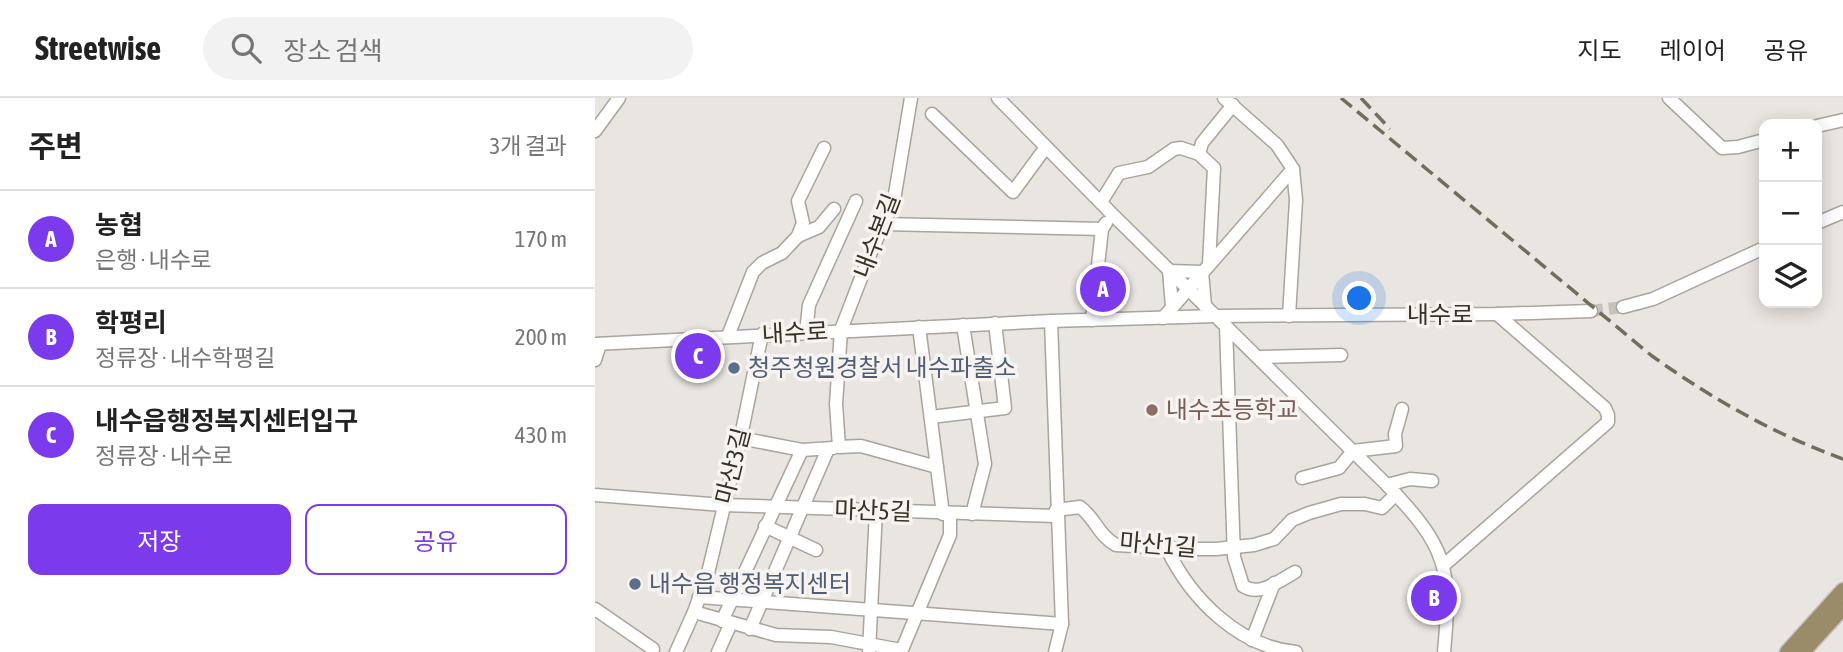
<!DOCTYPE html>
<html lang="ko">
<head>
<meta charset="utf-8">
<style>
	:root { --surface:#fff; --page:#f2f2f2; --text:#222; --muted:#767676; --line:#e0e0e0; --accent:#7c3aed }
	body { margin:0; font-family:"Asap Condensed","Noto Sans KR",sans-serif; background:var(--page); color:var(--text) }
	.controls { position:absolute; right:21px; top:21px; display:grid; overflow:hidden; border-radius:14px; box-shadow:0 4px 18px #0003 }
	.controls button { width:63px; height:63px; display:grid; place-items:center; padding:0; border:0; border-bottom:2px solid var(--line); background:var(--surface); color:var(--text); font:35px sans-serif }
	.you { position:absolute; left:765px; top:201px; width:24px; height:24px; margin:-18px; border:5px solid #fff; border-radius:50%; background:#1a73e8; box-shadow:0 0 0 10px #1a73e833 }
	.badge { display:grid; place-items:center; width:46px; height:46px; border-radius:50%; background:var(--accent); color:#fff; font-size:23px; font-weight:700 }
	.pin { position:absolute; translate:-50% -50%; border:4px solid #fff; box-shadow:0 2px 7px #0006 }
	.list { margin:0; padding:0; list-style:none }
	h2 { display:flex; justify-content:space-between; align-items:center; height:91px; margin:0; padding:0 28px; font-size:30px }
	h2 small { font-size:23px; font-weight:400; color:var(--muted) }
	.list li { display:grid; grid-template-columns:46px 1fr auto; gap:21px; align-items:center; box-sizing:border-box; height:98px; padding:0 28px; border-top:2px solid var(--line) }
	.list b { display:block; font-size:26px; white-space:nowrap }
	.list p { margin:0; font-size:23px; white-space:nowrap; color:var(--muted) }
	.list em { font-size:23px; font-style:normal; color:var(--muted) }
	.actions { display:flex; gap:14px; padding:21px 28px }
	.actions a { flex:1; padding:16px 0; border:2px solid var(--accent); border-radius:14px; text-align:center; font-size:24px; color:var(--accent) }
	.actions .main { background:var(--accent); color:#fff }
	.icon { flex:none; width:38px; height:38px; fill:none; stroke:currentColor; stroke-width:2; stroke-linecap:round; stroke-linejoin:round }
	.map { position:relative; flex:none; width:1248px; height:554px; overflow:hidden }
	header { display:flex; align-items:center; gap:42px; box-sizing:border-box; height:98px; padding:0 35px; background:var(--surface); border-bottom:2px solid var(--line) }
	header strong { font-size:33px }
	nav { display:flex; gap:38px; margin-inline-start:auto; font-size:24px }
	.search { width:490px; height:63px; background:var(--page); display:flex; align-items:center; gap:18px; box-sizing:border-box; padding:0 24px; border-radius:38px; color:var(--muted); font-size:26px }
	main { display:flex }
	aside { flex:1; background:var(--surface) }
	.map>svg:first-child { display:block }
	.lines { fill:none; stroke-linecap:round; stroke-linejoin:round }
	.minor-tunnel { stroke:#c6c1ba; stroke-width:12; stroke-dasharray:12 6; stroke-linecap:butt }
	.minor-casing { stroke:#a9a49c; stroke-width:15 }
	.major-casing { stroke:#c3c1bd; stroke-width:17 }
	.minor { stroke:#fff; stroke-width:12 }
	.major { stroke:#9a8c69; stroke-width:14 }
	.rail { stroke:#736d5d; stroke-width:3.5; stroke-dasharray:14 7; stroke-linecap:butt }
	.service-dot { fill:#5c6f8a; stroke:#f6f3f0; stroke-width:2.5 }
	.education-dot { fill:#8d6e63; stroke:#f6f3f0; stroke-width:2.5 }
	.labels { text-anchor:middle; stroke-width:7; stroke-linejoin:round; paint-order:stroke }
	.street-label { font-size:24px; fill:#383123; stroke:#f6f3f0 }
	.service-label { font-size:24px; fill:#4e5e75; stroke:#f6f3f0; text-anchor:start }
	.education-label { font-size:24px; fill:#785e54; stroke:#f6f3f0; text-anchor:start }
</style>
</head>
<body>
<header>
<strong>Streetwise</strong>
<div class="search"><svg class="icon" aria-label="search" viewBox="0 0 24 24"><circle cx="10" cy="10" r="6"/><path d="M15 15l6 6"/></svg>장소 검색</div>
<nav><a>지도</a><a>레이어</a><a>공유</a></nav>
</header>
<main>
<aside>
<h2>주변<small>3개 결과</small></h2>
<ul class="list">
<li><span class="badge">A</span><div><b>농협</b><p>은행 · 내수로</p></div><em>170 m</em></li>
<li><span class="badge">B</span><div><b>학평리</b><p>정류장 · 내수학평길</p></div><em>200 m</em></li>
<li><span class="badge">C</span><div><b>내수읍행정복지센터입구</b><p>정류장 · 내수로</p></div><em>430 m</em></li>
</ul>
<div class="actions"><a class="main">저장</a><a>공유</a></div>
</aside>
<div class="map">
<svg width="1248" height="554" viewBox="0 0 1248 554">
	<rect width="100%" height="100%" fill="#e9e5e0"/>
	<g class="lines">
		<polyline class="minor-tunnel" points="996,213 1028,209"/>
		<g class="minor-casing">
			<g id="minor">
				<polyline points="316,0 299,102 276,154 246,232 241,306 244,349 266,348 342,369"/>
				<path d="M403,0L517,116L792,387C852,449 857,470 849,554"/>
				<polyline points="1074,0 1127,50 1143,49 1169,42"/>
				<polyline points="337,16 418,94 451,49"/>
				<polyline points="1222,28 1248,22"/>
				<polyline points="0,33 24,0"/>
				<polyline points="604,56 607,45 638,7"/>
				<polyline points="506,104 524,75 553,69 579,51 586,50 604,56 619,70 614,166"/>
				<polyline points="1222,125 1248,114"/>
				<polyline points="288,126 507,131"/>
				<polyline points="203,138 224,129 239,111"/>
				<polyline points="577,208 574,173 607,174 610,208"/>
				<polyline points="1028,209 1058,201 1169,150"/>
				<polyline points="694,218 701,102 698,71"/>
				<polyline points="568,220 698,71 682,47 629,0"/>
				<polyline points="497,222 507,131 511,125"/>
				<polyline points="456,223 467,526 460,554"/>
				<polyline points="368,227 390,366 377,416"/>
				<path d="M631,228L639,459L648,488C665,499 684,483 700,474"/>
				<polyline points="324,229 348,416"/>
				<polyline points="211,234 214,207 261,103"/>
				<polyline points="133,238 158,174 167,165 187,155 203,138 208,125 203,103 229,50"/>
				<polyline points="0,246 456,223 621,218 902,216 996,213"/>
				<polyline points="663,259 746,257"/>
				<polyline points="0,262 5,246"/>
				<polyline points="336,319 410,310 400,225"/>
				<polyline points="145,340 207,352 238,350"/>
				<polyline points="707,380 744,370 758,353 801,348 800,336 807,311"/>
				<polyline points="792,387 815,381 837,383"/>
				<polyline points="0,397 128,407 461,418"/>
				<path d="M461,412L485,409C500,420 504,438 521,447L591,451H621L659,447L679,441L697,422L714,415L746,406H770L787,410L801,396"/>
				<polyline points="170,428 221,452"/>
				<path d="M572,451C596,501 644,549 701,554"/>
				<polyline points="849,467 1013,324 1013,317 1010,310 902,216"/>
				<polyline points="104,499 467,526"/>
				<polyline points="0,511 58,551"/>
				<polyline points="99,514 181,537 236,539 306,552"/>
				<polyline points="127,523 207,352"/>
				<polyline points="155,531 233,351"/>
				<polyline points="657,542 679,485"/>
				<polyline points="274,553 281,413"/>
				<polyline points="81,554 99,514 113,475 147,333 167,236"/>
				<polyline points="123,554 136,525"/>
				<polyline points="306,554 355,437 355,416"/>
			</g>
		</g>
		<g class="major-casing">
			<g id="major">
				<polyline points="1192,554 1248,492"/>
				<polyline points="1208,554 1248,510"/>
			</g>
		</g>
		<use href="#minor" class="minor"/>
		<use href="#major" class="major"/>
		<g class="rail">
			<path d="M746,0L1057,258C1119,302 1177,335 1248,361"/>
			<polyline points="766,0 795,31"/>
		</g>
	</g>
	<g class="service-dot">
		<circle cx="139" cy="270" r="7"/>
		<circle cx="40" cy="486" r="7"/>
	</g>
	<circle class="education-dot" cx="557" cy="312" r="7"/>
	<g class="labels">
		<g class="street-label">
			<text transform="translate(282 138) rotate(-69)" y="8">내수본길</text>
			<text x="845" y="225">내수로</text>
			<text transform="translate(200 235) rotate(-3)" y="8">내수로</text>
			<text transform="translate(138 368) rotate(-76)" y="8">마산3길</text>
			<text transform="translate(278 413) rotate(2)" y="8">마산5길</text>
			<text transform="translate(563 447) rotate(5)" y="8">마산1길</text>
		</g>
		<g class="service-label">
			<text x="153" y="278">청주청원경찰서 내수파출소</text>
			<text x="54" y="494">내수읍 행정복지센터</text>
		</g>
		<g class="education-label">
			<text x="571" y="320">내수초등학교</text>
		</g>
	</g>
</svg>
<div class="controls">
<button>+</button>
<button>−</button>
<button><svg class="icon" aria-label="layers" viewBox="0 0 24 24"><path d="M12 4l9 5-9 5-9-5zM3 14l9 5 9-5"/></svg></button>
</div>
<div class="you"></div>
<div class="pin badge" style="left:508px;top:191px">A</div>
<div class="pin badge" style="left:839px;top:500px">B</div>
<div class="pin badge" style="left:103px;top:258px">C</div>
</div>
</main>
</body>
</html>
